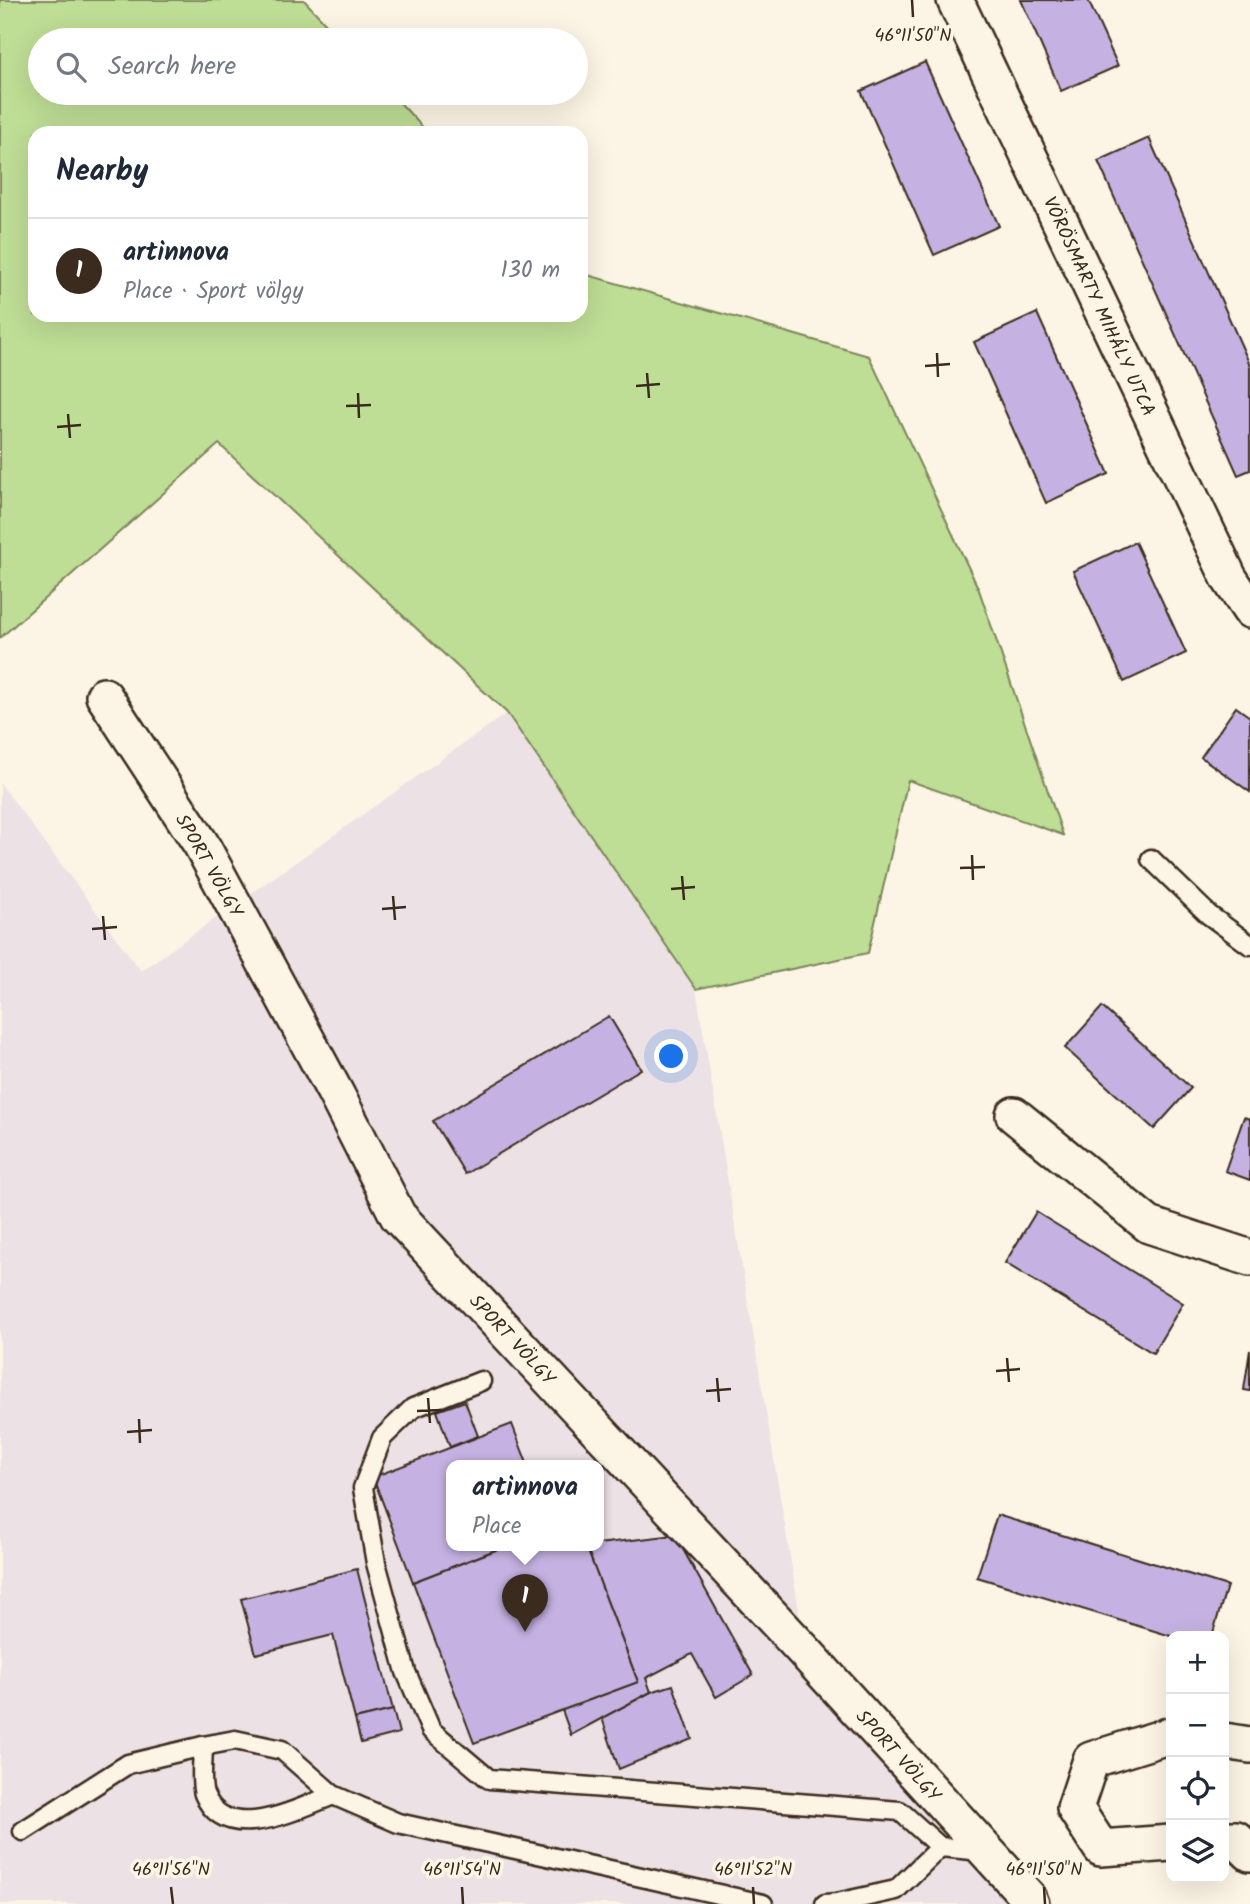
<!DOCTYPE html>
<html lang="en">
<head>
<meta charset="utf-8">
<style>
	:root { --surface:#fff; --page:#f2f2f3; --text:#1f2937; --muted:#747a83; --line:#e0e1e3; --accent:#3b2a1e }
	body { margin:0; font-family:Kalam,sans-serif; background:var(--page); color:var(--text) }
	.controls { position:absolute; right:21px; bottom:21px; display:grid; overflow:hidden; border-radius:14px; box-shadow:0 7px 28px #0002 }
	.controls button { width:63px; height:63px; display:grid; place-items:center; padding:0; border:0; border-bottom:2px solid var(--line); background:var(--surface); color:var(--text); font:35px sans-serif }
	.you { position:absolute; left:672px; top:1057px; width:24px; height:24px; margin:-18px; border:5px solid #fff; border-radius:50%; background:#1a73e8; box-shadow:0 0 0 10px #1a73e833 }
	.badge { display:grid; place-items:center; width:46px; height:46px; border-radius:50%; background:var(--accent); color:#fff; font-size:23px; font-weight:700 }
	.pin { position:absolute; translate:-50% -58px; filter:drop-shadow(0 2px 4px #0008) }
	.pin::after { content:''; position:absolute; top:37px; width:24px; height:21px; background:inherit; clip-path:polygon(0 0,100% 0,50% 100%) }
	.popup { position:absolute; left:446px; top:1460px; width:158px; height:91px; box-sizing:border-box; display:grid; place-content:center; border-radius:14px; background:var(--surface); filter:drop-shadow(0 2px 5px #0005); font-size:23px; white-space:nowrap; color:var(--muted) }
	.popup b { font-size:26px; color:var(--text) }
	.popup::after { content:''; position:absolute; left:50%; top:100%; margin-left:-14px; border:14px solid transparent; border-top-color:var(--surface) }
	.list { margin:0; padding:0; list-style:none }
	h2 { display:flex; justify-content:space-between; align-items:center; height:91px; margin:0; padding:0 28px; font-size:30px }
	h2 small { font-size:23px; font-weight:400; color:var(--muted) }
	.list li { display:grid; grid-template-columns:46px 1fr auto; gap:21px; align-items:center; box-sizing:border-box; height:105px; padding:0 28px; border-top:2px solid var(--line) }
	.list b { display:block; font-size:26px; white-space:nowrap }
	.list p { margin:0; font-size:23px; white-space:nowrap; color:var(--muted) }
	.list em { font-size:23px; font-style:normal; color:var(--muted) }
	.icon { flex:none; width:38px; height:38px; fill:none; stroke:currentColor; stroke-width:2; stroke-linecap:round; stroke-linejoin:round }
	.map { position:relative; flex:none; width:1250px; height:1904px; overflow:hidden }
	.search { position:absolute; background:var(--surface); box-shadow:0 7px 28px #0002; left:28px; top:28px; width:560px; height:77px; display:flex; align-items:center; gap:18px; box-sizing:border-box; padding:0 24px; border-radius:38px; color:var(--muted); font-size:26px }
	.panel { position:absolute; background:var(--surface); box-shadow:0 7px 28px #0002; left:28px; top:126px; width:560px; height:196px; border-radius:21px }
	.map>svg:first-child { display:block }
	.built { fill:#ece1e4; fill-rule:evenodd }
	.green { fill:#bedd95; stroke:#7c845a; stroke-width:2 }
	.building { fill:#c5b2e2; stroke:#3b2a1e; stroke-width:2 }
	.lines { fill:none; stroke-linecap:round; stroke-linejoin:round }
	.lane-casing { stroke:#3b2a1e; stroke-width:23 }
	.street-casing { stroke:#3b2a1e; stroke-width:40 }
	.lane { stroke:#fcf5e5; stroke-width:18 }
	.street { stroke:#fcf5e5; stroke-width:35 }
	.ticks { fill:none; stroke:#3b2a1e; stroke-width:2.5 }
	.labels { text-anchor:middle; stroke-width:7; stroke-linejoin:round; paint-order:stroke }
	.street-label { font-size:19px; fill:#3b2a1e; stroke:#fcf5e5 }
	.ticks-label { font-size:18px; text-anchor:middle; fill:#3b2a1e; stroke:#fcf5e5; stroke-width:7; stroke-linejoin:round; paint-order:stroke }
</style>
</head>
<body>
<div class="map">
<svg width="1250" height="1904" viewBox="0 0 1250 1904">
	<rect width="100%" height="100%" fill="#fcf5e5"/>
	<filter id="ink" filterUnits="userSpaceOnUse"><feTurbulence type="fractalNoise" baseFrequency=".0143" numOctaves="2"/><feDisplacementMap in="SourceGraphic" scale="14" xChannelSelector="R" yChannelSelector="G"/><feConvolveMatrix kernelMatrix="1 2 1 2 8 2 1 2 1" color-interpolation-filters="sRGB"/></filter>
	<g filter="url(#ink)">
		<path class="built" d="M507,713L696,989L806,1653L1031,1904H0V783L141,971ZM452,1466H598V1546H452Z"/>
		<polygon class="green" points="0,0 304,0 341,40 40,40 40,93 391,93 428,133 35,133 35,315 581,315 581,273 869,356 979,590 1063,835 908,780 868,953 696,989 507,713 219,444 0,638"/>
		<g class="building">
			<polygon points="1021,0 1088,0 1118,66 1061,91"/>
			<polygon points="925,62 999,226 934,255 861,91"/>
			<polygon points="1149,138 1250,365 1250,470 1238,475 1098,161"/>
			<polygon points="1037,313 1109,474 1046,503 974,342"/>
			<polygon points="1135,542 1186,653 1124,682 1073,571"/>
			<polygon points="1236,707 1250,717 1250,792 1201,757"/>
			<polygon points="1102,1007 1191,1088 1154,1129 1065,1048"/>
			<polygon points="609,1016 641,1069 465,1174 433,1121"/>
			<polygon points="1244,1117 1250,1119 1250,1180 1225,1171"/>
			<polygon points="1036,1212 1183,1303 1153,1353 1005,1263"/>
			<polygon points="1250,1350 1250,1391 1244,1390"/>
			<polygon points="465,1401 478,1436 450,1447 437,1411"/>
			<polygon points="512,1424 528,1466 452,1466 452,1546 506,1546 413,1582 373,1477"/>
			<polygon points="997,1515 1227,1586 1212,1636 1171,1636 977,1577"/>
			<polygon points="675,1535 753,1675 716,1697 692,1654 646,1678 651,1692 571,1735 562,1710 638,1682 586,1546 598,1546 598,1544"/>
			<polygon points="506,1546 586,1546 638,1682 474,1743 413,1582"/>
			<polygon points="357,1569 393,1710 355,1719 333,1635 256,1654 241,1599"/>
			<polygon points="673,1685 692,1739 619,1769 602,1718 651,1692"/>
			<polygon points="393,1710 399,1733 361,1743 355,1719"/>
		</g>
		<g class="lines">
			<g class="lane-casing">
				<g id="lane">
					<polyline points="1151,859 1209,915 1250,945"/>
					<polyline points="481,1381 413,1408 382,1438 363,1488 376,1563 406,1672 431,1730 489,1779 900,1811 940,1847 983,1851"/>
					<path d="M203,1746C203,1758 200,1783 204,1794C226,1847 297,1809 333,1795"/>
					<polyline points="23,1831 128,1764 203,1746 235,1740 282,1750 333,1795 398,1823 763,1904"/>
					<polyline points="825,1904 837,1903 896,1890 940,1847"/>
				</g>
			</g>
			<g class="street-casing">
				<g id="street">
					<polyline points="955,0 1229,578 1250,610"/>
					<polyline points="104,696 201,844 336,1094 398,1216 806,1653 1028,1897 1031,1904"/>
					<polyline points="1014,1115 1149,1225 1250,1258"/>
					<polyline points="1171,1735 1091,1760 1075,1808 1101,1848 1171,1843"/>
					<polyline points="1224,1741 1250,1745"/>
					<polyline points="1224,1839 1236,1839 1250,1853"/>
				</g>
			</g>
			<use href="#lane" class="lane"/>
			<use href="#street" class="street"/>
		</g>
	</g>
	<path class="ticks" d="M912,0L913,17M937,353L938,377M925,366L950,364M647,373L649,398M636,386L660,384M358,393L359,418M346,406L371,405M68,414L70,438M57,427L81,425M972,855L973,880M960,868L985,867M682,876L684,900M671,889L695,887M393,896L395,920M382,909L406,907M103,916L105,940M92,929L117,927M1007,1358L1009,1382M996,1371L1020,1369M717,1378L719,1402M706,1391L731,1389M428,1398L430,1423M417,1411L441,1410M139,1419L140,1443M127,1432L152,1430M171,1887L173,1904M462,1887L463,1904M753,1887L754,1904M1044,1887L1045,1904"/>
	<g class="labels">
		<g class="street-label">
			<text transform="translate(1100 306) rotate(65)" y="7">VÖRÖSMARTY MIHÁLY UTCA</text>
			<text transform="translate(210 865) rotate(60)" y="7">SPORT VÖLGY</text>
			<text transform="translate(513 1339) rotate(47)" y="7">SPORT VÖLGY</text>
			<text transform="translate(899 1755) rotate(48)" y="7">SPORT VÖLGY</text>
		</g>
	</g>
	<g class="ticks-label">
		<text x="913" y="41">46°11'50"N</text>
		<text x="171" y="1875">46°11'56"N</text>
		<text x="462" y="1875">46°11'54"N</text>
		<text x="753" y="1875">46°11'52"N</text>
		<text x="1044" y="1875">46°11'50"N</text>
	</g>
</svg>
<div class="controls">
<button>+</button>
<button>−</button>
<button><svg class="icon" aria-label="locate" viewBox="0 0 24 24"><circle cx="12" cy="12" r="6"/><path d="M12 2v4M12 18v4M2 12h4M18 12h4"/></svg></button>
<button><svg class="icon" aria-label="layers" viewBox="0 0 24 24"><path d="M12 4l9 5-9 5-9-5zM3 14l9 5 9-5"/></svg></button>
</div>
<div class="you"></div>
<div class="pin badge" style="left:525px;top:1632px">1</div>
<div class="popup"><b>artinnova</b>Place</div>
<div class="search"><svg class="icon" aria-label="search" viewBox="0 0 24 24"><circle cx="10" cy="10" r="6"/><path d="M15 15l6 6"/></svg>Search here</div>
<section class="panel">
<h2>Nearby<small></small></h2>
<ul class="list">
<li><span class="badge">1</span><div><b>artinnova</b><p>Place · Sport völgy</p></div><em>130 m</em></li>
</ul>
</section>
</div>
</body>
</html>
